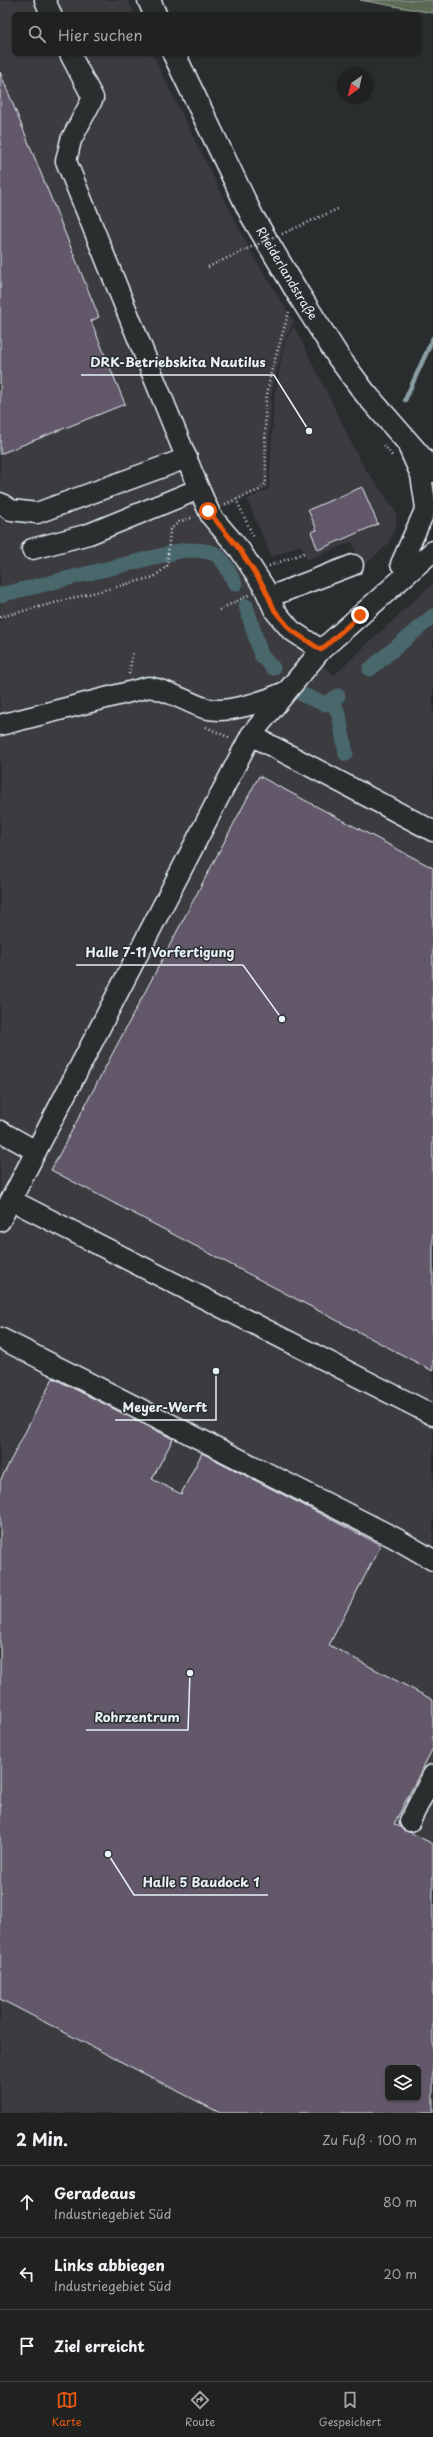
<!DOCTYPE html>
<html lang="de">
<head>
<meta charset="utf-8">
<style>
	:root { --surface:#202222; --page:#2d2f2f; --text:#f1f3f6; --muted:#a2a4a5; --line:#3d3f40; --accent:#ea580c }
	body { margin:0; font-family:"Playpen Sans",sans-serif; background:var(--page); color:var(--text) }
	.controls { position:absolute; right:12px; bottom:12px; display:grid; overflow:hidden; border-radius:6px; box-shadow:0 1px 3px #0004 }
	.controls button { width:36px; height:36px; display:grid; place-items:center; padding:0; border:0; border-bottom:1px solid var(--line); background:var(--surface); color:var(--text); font:20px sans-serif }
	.compass { position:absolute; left:337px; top:68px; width:36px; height:36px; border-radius:50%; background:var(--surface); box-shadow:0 1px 3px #0004; rotate:214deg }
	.stop { position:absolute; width:12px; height:12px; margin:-9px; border:3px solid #ea580c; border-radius:50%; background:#fff }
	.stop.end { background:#ea580c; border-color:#fff; box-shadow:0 1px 4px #0008 }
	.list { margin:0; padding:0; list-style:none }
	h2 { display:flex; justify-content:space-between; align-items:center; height:52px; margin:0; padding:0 16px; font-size:17px }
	h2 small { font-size:13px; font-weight:400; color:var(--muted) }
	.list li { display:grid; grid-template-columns:26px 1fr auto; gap:12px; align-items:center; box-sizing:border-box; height:72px; padding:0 16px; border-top:1px solid var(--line) }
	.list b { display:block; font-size:15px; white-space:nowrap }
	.list p { margin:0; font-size:13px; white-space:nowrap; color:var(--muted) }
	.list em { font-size:13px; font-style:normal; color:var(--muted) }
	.icon { flex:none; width:22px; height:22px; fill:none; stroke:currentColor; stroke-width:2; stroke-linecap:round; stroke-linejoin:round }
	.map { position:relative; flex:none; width:433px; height:2113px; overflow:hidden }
	.search { position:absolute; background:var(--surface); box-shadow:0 1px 3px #0004; left:12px; right:12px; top:12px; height:44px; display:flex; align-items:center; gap:10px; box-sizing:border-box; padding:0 14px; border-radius:6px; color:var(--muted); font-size:15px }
	.sheet { height:268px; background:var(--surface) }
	nav { display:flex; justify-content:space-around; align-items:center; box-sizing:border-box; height:56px; border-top:1px solid var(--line); background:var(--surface); font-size:11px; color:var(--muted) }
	nav a { display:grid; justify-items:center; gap:2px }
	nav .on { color:var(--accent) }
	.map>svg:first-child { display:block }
	.built { fill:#3b3a40; fill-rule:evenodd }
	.green { fill:#5b6b53; stroke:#a2aea6 }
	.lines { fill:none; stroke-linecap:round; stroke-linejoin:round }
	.stream { stroke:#899fa4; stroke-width:4.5 }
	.canal { stroke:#4a686c; stroke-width:15 }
	.building { fill:#635969; stroke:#e8f1f8; fill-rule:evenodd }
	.minor-casing { stroke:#e8f1f8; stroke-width:23 }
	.major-casing { stroke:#e8f1f8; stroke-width:25 }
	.path { stroke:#e8f1f8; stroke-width:2.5; stroke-dasharray:1 3; stroke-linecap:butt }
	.minor { stroke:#2a2d2e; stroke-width:20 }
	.major { stroke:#2a2d2e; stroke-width:22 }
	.path-bridge { stroke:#e8f1f8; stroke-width:2.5; stroke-dasharray:1 3; stroke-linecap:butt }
	.route { stroke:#ea580c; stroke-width:5 }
	.labels { text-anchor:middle; stroke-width:3; stroke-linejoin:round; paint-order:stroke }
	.street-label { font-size:12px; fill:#e8f1f8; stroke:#2a2d2e }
	.leader { fill:none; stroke:#e8f1f8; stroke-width:1.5 }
	.callout-dot { fill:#e8f1f8; stroke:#2a2d2e; stroke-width:1.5 }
	.callout-label { font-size:13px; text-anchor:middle; font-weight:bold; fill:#e8f1f8; stroke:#2a2d2e; stroke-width:3; stroke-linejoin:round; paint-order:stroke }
</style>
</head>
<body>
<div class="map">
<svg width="433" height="2113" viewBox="0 0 433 2113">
	<rect width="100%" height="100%" fill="#2a2d2e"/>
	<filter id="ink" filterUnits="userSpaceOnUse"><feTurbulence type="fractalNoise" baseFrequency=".025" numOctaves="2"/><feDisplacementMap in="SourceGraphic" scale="8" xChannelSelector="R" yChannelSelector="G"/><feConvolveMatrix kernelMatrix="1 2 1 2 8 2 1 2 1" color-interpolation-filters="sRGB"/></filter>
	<g filter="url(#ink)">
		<g class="built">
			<path d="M0,0H128L134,14H14V54H152L251,252L294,322L284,341L271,397L267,488L201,518L237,554L268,616L334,675L433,583V2113H0ZM388,2068H418V2098H388Z"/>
			<polygon points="294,326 362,464 396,512 396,527 388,544 362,568 352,542 307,560 301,545 271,557 247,499 269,489 274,398 285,342"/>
		</g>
		<polygon class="green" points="360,0 433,0 433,13"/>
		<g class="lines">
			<polyline class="stream" points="405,400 433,338"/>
			<g class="canal">
				<path d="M0,595L184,550C219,550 220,553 235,584"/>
				<polyline points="246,606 261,655 273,668"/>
				<polyline points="370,669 433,616"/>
				<polyline points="303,695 325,704 338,696"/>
				<polyline points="332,700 339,715 346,754"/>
			</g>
		</g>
		<g class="building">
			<polygon points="0,72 99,317 91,321 125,404 0,454"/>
			<polygon points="362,487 378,524 318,550 311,532 317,530 308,510"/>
			<polygon points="259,776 433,868 433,1371 51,1170"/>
			<path d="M53,1378L173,1439L152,1479L181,1494L202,1453L381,1545L329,1645L433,1700V1748L394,1824L433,1844V2113H220L0,1999V1481ZM388,2068H418V2098H388Z"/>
		</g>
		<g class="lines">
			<g class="minor-casing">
				<g id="minor">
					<polyline points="45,0 51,14"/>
					<polyline points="70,54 93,98 71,140 66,161 199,489 211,516 240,550 264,587 275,611 291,630 321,650"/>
					<polyline points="0,503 11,510 37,513 187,458"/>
					<polyline points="32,549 89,534 199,489"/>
					<polyline points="401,564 426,508 421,475 409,448"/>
					<polyline points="269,597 353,565"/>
					<path d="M0,725L149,687C170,691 185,701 204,708C226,715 265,701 285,692"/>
					<polyline points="251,735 433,831"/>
					<polyline points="0,1131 36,1151"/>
					<polyline points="11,1200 433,1415"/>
					<polyline points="0,1221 251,735 321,650 433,551"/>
					<polyline points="0,1338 395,1538 433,1560"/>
					<polyline points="410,1821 433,1775"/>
				</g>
			</g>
			<g class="major-casing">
				<g id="major">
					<polyline points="149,0 155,14"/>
					<path id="s1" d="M174,54L252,216L299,295L339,358L365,393L433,471"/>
				</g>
			</g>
			<g class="path">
				<polyline points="282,234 340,208"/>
				<polyline points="208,267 247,249"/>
				<polyline points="384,445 393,457"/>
				<polyline points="236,499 254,538"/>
				<polyline points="225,504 259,490 266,483 265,406 271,372 289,312"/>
				<polyline points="269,566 304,553"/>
				<polyline points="219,610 249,595"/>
				<polyline points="0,617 154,577 167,566 170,530 179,522 194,517"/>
				<polyline points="129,674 133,651"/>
				<polyline points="206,727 230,738"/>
			</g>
			<use href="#minor" class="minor"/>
			<use href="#major" class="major"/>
			<polyline class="path-bridge" points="247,249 278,235"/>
		</g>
	</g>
	<g class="lines" filter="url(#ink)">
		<polyline class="route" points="208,511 240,550 264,587 275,611 291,630 321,650 360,615"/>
	</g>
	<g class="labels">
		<g class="street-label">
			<text dy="4" stroke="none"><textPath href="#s1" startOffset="247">Rheiderlandstraße</textPath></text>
		</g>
	</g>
	<path class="leader" d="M309 431L274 375H81M282 1019L243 965H76M216 1371L216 1420H115M190 1673L188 1730H86M108 1854L134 1895H268"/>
	<g class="callout-dot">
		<circle cx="309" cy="431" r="4"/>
		<circle cx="282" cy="1019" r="4"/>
		<circle cx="216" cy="1371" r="4"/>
		<circle cx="190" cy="1673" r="4"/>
		<circle cx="108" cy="1854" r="4"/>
	</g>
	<g class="callout-label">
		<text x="178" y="367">DRK-Betriebskita Nautilus</text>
		<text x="160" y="957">Halle 7-11 Vorfertigung</text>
		<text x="165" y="1412">Meyer-Werft</text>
		<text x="137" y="1722">Rohrzentrum</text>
		<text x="201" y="1887">Halle 5 Baudock 1</text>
	</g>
</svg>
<div class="controls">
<button><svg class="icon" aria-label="layers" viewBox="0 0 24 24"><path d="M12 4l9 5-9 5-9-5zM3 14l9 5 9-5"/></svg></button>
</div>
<svg class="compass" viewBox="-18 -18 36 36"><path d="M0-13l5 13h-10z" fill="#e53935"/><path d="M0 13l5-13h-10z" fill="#a2a4a5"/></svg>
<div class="stop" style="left:208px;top:511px"></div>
<div class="stop end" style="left:360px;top:615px"></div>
<div class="search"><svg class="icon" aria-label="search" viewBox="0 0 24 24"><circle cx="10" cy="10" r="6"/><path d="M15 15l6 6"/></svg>Hier suchen</div>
</div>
<section class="sheet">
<h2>2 Min.<small>Zu Fuß · 100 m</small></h2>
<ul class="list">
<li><svg class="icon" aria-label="ahead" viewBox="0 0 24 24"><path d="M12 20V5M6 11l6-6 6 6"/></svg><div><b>Geradeaus</b><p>Industriegebiet Süd</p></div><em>80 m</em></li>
<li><svg class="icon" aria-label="left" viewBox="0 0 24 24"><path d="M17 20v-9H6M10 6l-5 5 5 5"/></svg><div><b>Links abbiegen</b><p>Industriegebiet Süd</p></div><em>20 m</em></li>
<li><svg class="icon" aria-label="arrive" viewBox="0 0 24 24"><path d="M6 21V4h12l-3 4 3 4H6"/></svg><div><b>Ziel erreicht</b></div></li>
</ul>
</section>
<nav>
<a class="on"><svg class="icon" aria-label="map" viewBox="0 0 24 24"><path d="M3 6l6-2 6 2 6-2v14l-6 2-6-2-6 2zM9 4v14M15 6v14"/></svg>Karte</a>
<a><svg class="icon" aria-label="directions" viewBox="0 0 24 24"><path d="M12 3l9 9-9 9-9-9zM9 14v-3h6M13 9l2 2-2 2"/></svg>Route</a>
<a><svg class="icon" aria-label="saved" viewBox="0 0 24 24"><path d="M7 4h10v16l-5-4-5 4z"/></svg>Gespeichert</a>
</nav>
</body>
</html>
